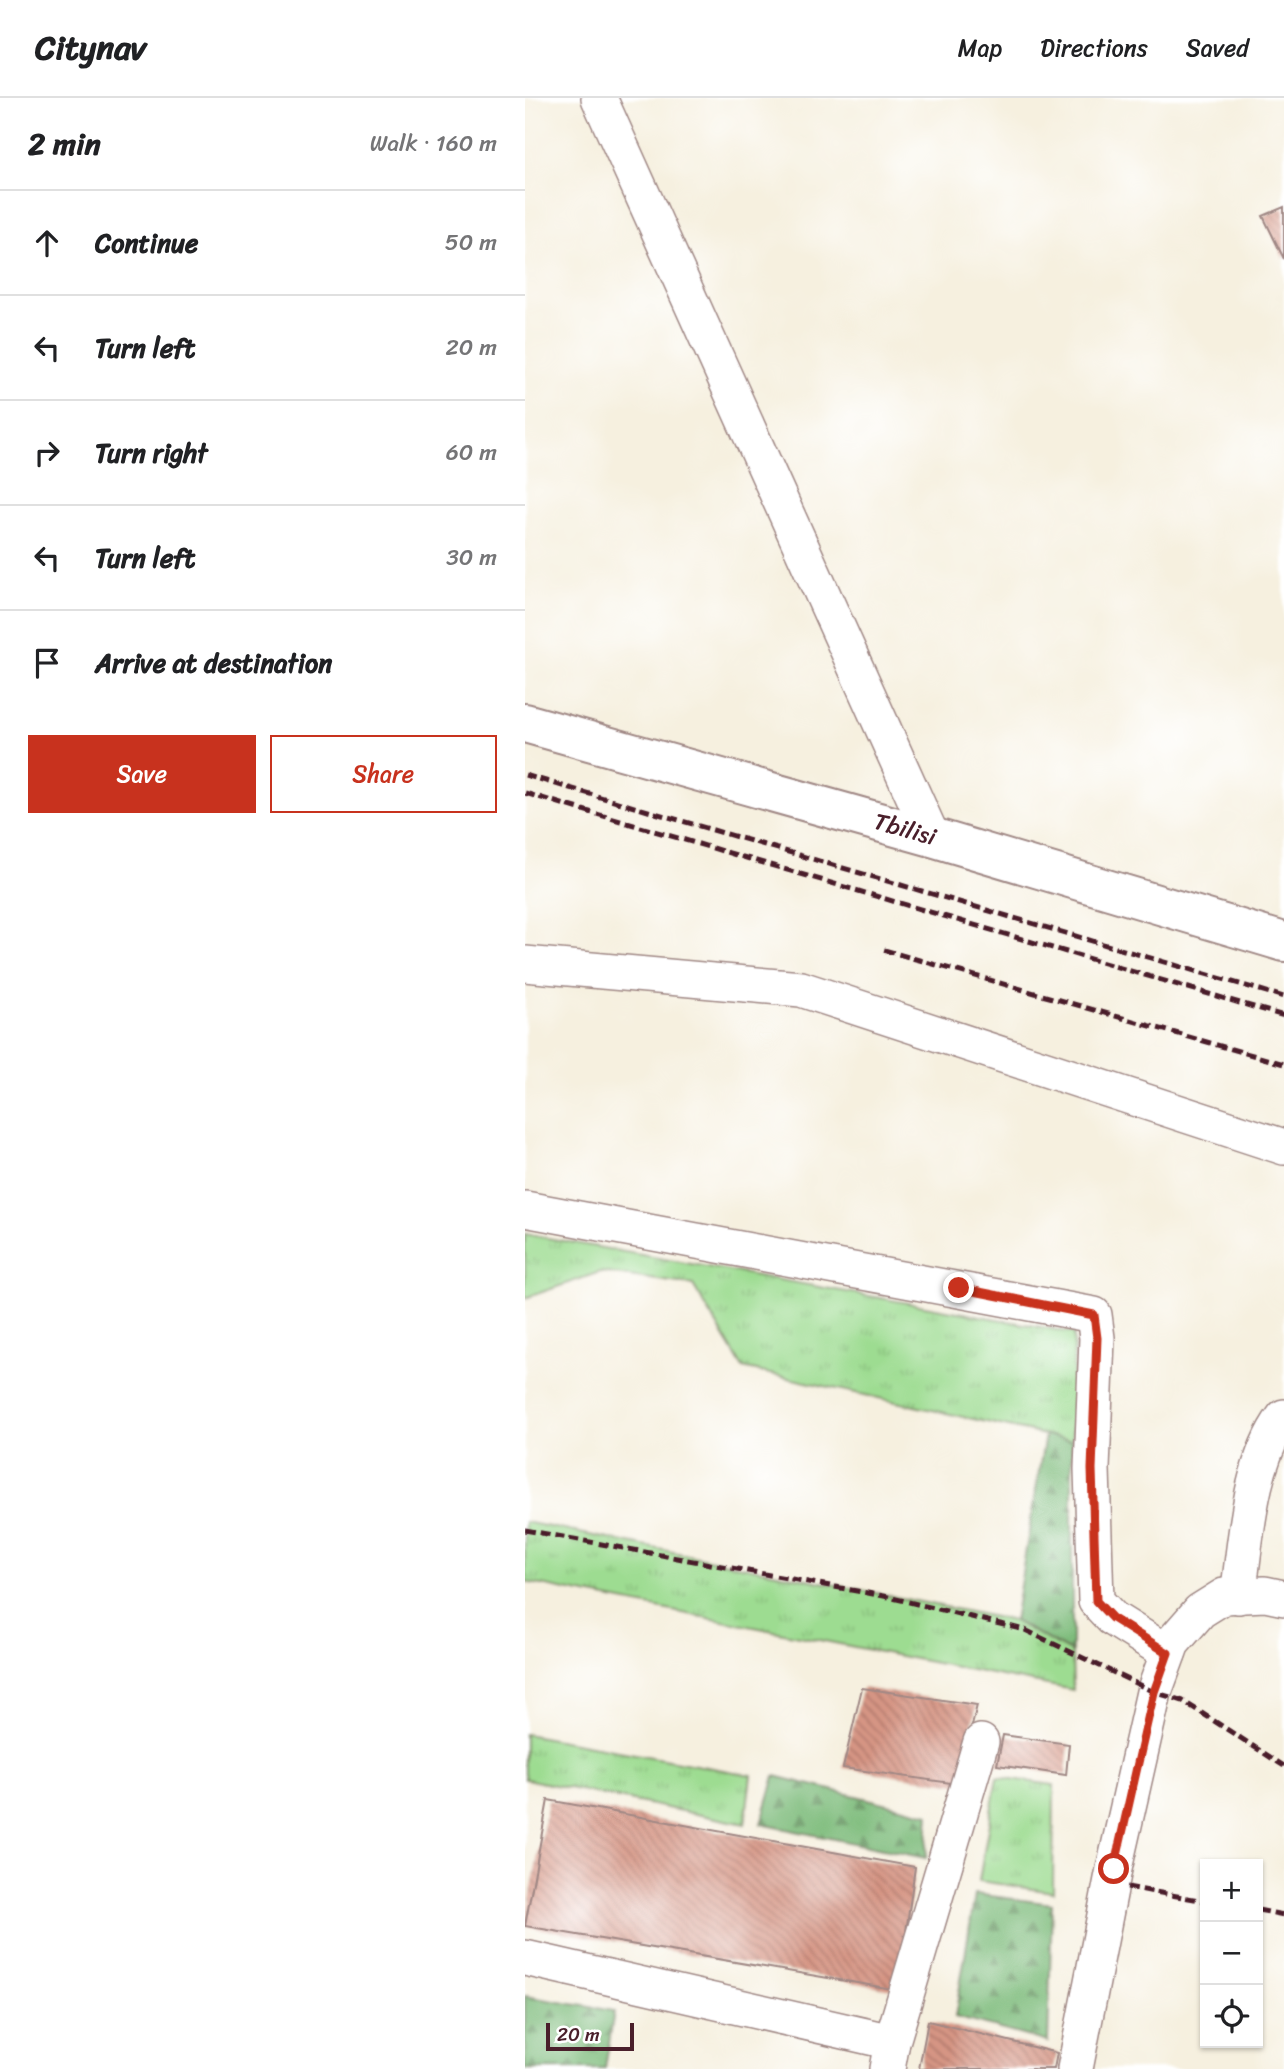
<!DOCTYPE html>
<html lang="en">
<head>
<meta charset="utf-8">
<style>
	:root { --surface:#fff; --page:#f2f2f2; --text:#202124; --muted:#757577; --line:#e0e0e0; --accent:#c8321e }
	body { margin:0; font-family:Sriracha,sans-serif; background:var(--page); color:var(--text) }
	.controls { position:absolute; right:21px; bottom:21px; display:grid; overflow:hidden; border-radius:0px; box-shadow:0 2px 5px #0004 }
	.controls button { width:63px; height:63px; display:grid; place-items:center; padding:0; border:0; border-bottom:2px solid var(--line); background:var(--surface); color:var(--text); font:35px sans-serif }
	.scale { position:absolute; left:21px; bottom:18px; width:88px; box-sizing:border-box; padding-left:7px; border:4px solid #4a1f2b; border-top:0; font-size:19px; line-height:24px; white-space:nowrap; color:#4a1f2b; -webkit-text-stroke:5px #fff; paint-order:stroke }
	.stop { position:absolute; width:21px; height:21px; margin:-16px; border:5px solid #c8321e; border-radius:50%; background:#fff }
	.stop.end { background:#c8321e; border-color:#fff; box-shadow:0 2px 7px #0008 }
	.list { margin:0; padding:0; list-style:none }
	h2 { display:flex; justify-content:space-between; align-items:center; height:91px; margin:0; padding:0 28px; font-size:30px }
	h2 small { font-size:23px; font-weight:400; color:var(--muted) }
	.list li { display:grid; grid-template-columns:46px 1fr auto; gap:21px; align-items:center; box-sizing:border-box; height:105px; padding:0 28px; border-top:2px solid var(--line) }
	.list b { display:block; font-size:26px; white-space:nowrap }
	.list em { font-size:23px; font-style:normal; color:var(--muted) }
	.actions { display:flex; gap:14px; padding:21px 28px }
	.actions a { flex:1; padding:16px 0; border:2px solid var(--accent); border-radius:0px; text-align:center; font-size:24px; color:var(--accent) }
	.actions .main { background:var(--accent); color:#fff }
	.icon { flex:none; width:38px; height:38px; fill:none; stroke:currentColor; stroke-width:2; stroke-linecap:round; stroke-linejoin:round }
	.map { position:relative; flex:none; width:759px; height:1971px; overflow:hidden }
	header { display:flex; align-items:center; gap:42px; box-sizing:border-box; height:98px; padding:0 35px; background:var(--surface); border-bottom:2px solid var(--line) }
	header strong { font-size:33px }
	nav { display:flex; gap:38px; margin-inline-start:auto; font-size:24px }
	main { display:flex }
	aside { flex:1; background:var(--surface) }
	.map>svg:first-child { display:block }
	.grass { fill:url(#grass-tufts); stroke:#747e5e; stroke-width:2 }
	.forest { fill:url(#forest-firs); stroke:#646e53; stroke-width:2 }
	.building { fill:url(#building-back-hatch) }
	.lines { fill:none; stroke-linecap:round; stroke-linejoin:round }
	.minor-casing { stroke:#a08885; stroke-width:38 }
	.major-casing { stroke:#a08885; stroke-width:42 }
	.minor { stroke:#fff; stroke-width:35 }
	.major { stroke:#fff; stroke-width:38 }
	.rail { stroke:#4a1f2b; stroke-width:5; stroke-dasharray:10 5; stroke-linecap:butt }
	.route { stroke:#c8321e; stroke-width:9 }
	.labels { text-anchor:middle; stroke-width:5; stroke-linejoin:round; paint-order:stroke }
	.street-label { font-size:24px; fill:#4a1f2b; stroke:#fff }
</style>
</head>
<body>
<header>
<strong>Citynav</strong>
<nav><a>Map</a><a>Directions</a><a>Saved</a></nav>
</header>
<main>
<aside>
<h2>2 min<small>Walk · 160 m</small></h2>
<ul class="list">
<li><svg class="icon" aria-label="ahead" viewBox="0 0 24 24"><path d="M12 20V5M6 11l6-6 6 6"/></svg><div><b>Continue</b></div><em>50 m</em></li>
<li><svg class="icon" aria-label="left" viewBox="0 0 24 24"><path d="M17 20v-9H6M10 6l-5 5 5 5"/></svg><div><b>Turn left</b></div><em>20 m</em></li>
<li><svg class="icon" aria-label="right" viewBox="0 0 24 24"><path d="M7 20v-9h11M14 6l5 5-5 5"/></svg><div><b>Turn right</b></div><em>60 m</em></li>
<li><svg class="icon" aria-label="left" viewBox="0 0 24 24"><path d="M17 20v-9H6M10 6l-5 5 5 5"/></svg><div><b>Turn left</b></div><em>30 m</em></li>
<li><svg class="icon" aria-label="arrive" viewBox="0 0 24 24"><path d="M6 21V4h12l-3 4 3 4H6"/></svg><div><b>Arrive at destination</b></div></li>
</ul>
<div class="actions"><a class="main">Save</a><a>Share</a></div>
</aside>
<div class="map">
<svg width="759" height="1971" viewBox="0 0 759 1971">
	<defs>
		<pattern id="grass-tufts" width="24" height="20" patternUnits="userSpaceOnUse" patternTransform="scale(1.75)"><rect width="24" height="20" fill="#9ddc91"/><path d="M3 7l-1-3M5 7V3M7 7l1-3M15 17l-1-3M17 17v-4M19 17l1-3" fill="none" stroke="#89bc7d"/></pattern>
		<pattern id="forest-firs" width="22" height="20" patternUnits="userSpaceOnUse" patternTransform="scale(1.75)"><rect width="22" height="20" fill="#7ebc7b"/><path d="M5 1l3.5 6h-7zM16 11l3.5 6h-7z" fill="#699865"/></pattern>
		<pattern id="building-back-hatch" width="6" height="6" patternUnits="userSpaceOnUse" patternTransform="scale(1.75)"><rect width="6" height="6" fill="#d69584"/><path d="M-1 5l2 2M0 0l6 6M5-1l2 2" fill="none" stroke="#b0796c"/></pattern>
	</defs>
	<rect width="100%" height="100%" fill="#fff"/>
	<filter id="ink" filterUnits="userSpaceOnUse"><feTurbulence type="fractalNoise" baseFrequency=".0143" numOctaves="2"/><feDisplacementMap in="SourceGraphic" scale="14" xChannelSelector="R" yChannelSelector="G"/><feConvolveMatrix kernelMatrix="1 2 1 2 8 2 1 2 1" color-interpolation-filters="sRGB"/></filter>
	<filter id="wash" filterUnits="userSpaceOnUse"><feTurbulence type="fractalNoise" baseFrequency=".00686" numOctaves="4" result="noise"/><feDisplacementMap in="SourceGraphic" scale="28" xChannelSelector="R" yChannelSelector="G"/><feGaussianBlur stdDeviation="1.57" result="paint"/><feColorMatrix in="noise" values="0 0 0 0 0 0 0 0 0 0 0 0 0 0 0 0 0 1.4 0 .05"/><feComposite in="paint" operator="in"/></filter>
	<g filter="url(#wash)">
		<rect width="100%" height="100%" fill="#f6f0df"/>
		<g class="grass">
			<polygon points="0,1136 549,1235 547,1343 218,1270 168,1187 75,1174 0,1200"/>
			<polygon points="0,1424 489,1523 547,1555 548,1592 0,1484"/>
			<polygon points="0,1636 226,1677 220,1726 0,1681"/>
			<polygon points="472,1679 529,1687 528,1794 454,1783"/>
		</g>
		<g class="forest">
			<polygon points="520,1337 547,1343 547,1555 489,1523"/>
			<polygon points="250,1678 404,1716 401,1760 236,1726"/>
			<polygon points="450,1796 527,1806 523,1944 430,1919"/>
			<polygon points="0,1898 89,1913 80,1971 0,1971"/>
		</g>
		<g id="blocks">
			<g class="building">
				<polygon points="759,109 759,161 738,118"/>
				<polygon points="337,1590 452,1607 433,1686 318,1670"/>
				<polygon points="478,1637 544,1646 541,1677 472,1667"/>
				<polygon points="23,1702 390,1769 373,1892 0,1828"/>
				<polygon points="403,1923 532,1955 529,1971 394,1971"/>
			</g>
		</g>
	</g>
	<g filter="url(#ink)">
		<use href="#blocks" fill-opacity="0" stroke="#a08885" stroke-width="2"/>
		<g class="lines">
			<g class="minor-casing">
				<g id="minor">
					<polyline points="74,0 407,739"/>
					<polyline points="0,866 276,891 759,1049"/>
					<polyline points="0,1111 569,1217 572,1240 567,1371 571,1503 587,1520 643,1555"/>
					<path d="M713,1498C721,1442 724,1365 759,1319"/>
					<polyline points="0,1860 367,1944"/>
					<polyline points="362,1971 367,1944 456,1644"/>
					<polyline points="550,1971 589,1771 629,1594 647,1545 675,1513 699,1498 740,1496 759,1500"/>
				</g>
			</g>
			<g class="major-casing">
				<polyline id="major" points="0,625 407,739 759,844"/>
			</g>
			<use href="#minor" class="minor"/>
			<use href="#major" class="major"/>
			<g class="rail">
				<polyline points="0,677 759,899"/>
				<polyline points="0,695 759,918"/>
				<polyline points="359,852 759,966"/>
				<polyline points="0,1432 359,1498 500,1532 629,1594 658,1603 759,1668"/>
				<polyline points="602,1789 680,1803"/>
				<polyline points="733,1812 759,1817"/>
			</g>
		</g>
	</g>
	<g class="lines" filter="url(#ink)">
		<polyline class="route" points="434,1190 569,1217 572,1240 567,1371 571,1503 587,1520 643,1555 629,1594 589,1771"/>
	</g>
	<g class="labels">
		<g class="street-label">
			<text transform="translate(380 731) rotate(16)" y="8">Tbilisi</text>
		</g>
	</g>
</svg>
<div class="controls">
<button>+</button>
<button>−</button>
<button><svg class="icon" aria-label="locate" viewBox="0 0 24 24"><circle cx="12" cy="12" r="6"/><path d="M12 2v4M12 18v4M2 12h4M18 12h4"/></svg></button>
</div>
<div class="scale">20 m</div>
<div class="stop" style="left:589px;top:1771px"></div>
<div class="stop end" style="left:434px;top:1190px"></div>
</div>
</main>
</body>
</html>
